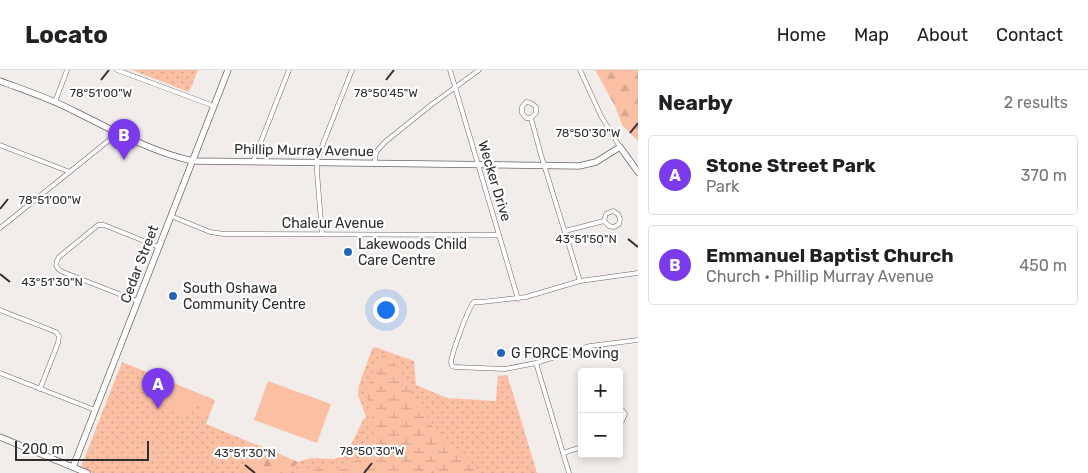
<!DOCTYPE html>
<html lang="en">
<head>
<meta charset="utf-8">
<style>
	:root { --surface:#fff; --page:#f6f6f6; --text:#202124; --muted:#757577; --line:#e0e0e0; --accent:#7c3aed }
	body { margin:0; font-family:Rubik,sans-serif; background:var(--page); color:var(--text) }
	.controls { position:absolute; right:15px; bottom:15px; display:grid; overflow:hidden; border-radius:5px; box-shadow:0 2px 8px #0003 }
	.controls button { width:45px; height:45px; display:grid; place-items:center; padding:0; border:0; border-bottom:1px solid var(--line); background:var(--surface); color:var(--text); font:25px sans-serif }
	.scale { position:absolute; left:15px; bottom:12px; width:134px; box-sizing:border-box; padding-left:5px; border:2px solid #2f2d2d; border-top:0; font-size:14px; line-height:18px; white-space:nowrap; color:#2f2d2d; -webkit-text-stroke:4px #fff; paint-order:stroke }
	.you { position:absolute; left:385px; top:239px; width:18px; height:18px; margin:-12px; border:4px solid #fff; border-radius:50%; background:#1a73e8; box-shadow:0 0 0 8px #1a73e833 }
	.badge { display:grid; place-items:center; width:32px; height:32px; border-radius:50%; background:var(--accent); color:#fff; font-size:16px; font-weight:700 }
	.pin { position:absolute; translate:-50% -41px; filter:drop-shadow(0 1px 2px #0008) }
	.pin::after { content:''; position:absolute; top:26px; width:18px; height:15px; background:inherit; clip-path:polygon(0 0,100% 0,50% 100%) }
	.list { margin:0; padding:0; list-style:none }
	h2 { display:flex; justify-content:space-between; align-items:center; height:65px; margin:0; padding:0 20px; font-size:21px }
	h2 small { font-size:16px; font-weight:400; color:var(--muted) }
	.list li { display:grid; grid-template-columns:32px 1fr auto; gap:15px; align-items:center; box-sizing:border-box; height:80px; margin:0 10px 10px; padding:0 10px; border:1px solid var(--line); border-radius:5px }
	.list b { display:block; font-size:19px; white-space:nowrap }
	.list p { margin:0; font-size:16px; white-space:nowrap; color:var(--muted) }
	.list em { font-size:16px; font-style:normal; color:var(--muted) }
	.map { position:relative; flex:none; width:638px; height:403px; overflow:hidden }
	header { display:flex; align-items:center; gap:30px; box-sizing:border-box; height:70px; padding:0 25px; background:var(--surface); border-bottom:1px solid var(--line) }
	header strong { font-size:24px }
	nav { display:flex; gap:28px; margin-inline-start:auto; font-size:18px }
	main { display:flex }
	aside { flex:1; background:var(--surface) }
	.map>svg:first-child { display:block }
	.grass { fill:url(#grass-dots) }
	.forest { fill:url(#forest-firs) }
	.wetland { fill:url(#wetland-marsh) }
	.garden { fill:#fbbfa3 }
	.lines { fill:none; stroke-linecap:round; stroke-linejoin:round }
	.street-casing { stroke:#6c6866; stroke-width:5 }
	.secondary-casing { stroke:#6c6866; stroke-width:7 }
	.street { stroke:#fff; stroke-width:4 }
	.secondary { stroke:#fff; stroke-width:5.5 }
	.ticks { fill:none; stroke:#2f2d2d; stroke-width:2 }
	.poi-dot { fill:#2265b6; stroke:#fff; stroke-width:2 }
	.labels { text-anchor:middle; stroke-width:4.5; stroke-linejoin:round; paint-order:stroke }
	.street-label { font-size:14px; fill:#2f2d2d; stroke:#fff }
	.poi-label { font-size:14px; fill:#2f2d2d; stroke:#fff; text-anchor:start }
	.ticks-label { font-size:12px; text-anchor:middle; fill:#2f2d2d; stroke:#fff; stroke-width:4.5; stroke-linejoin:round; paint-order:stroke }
</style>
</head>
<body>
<header>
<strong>Locato</strong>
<nav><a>Home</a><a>Map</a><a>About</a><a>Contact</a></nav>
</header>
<main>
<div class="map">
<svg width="638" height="403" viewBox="0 0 638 403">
	<defs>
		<pattern id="grass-dots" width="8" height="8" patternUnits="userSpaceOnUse" patternTransform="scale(1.25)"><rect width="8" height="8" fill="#fbbfa3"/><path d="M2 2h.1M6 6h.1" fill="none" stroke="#d7a48d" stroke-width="1.8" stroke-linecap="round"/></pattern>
		<pattern id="forest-firs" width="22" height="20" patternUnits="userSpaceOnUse" patternTransform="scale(1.25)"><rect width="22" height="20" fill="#fbbfa3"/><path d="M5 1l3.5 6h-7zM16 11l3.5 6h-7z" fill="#d7a48d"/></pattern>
		<pattern id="wetland-marsh" width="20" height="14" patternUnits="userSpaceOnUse" patternTransform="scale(1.25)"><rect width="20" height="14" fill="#fbbfa3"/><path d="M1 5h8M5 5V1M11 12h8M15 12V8" fill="none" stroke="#d7a48d"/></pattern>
	</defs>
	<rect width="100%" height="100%" fill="#f2edea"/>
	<g class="grass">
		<polygon points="132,0 198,0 189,22"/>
		<polygon points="375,277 414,291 416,315 447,328 496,331 498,306 507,305 516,333 537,403 93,403 81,397 122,292 215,330 206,354 298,392 311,388 334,389 341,387 350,377 363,350 366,347 358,325 359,315 372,279"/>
	</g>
	<g class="forest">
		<polygon points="595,0 638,0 638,71 622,55 615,36"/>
		<polygon points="256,374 298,392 292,399 284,403 242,403"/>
	</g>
	<path class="wetland" d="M384,283L387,285L405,305L411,320L412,329L416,336L425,343L437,366L447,376L465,381L473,398L474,403H438V398L435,395H432L424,403H352L346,400L343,403H301L302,401C314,394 331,398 344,399L359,388L371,374L373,364L370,334L366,324L367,317L372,308L374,297Z"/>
	<g class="garden">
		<polygon points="156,307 200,325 190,347 146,329"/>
		<polygon points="268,311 331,334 317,373 254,350"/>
		<polygon points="204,327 213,330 206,346 198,343"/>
	</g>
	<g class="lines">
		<g class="street-casing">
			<g id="street">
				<polyline points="117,0 214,36"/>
				<polyline points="450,0 518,229"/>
				<polyline points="580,0 601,46 620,77"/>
				<polyline points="55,32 67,0"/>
				<polyline points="531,48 526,48 522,43 522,37 526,32 531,33 536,37 536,43 531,48 541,85 580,211"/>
				<polyline points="0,75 70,102"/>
				<polyline points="253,92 256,84 289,0"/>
				<polyline points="375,94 375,86 377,81 385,72 431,35 479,0"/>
				<polyline points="171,146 210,162 224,164 499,165"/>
				<polyline points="0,158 118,63"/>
				<polyline points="565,161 604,151 609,156 614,157 619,154 620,149 618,144 613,141 606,144 604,151"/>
				<polyline points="322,164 317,102 317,89 352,0"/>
				<path d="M638,203L580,211L526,227L482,232H474C468,238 452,283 451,292L452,296L455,297L505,299L536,293L590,276L638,270"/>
				<path d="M137,231L63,202C56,199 54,194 59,187L98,155H104L159,177"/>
				<polyline points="0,240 56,262 59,266 58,273 40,319"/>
				<polyline points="536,293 569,403"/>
				<polyline points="0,303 95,340"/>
				<polyline points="619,338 622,340 625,344 622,351 619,353"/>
				<polyline points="563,383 582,377"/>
			</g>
		</g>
		<g class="secondary-casing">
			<g id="secondary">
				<path d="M0,11C24,20 49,28 72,40C111,59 149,81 193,91L579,96L596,92L620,77L638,102"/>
				<polyline points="0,367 87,403"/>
				<polyline points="73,397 228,0"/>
			</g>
		</g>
		<use href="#street" class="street"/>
		<use href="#secondary" class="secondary"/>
	</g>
	<path class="ticks" d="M101,10L109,0M386,10L394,0M630,63L638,53M0,139L8,129M628,169L638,177M0,204L10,212M245,395L255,403M364,403L372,393"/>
	<g class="poi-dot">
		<circle cx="348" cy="182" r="5"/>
		<circle cx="173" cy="226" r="5"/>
		<circle cx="501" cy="283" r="5"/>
	</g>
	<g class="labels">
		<g class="street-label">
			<text transform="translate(304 80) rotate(1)" y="5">Phillip Murray Avenue</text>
			<text transform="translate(495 111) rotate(73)" y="5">Wecker Drive</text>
			<text x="333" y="158">Chaleur Avenue</text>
			<text transform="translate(139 194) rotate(-69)" y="5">Cedar Street</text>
		</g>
		<g class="poi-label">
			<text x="358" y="179">Lakewoods Child<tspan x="358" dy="16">Care Centre</tspan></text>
			<text x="183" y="223">South Oshawa<tspan x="183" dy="16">Community Centre</tspan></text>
			<text x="511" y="288">G FORCE Moving</text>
		</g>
	</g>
	<g class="ticks-label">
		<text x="101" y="27">78°51'00"W</text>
		<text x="386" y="27">78°50'45"W</text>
		<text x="588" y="67">78°50'30"W</text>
		<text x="50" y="134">78°51'00"W</text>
		<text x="586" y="173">43°51'50"N</text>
		<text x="52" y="216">43°51'30"N</text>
		<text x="372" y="385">78°50'30"W</text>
		<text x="245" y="387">43°51'30"N</text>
	</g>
</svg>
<div class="controls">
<button>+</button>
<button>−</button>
</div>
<div class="scale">200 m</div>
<div class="you"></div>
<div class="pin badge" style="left:158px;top:339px">A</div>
<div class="pin badge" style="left:124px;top:90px">B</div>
</div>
<aside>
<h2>Nearby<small>2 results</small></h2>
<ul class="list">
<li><span class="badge">A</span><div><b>Stone Street Park</b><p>Park</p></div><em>370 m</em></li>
<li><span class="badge">B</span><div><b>Emmanuel Baptist Church</b><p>Church · Phillip Murray Avenue</p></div><em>450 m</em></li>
</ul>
</aside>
</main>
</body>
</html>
